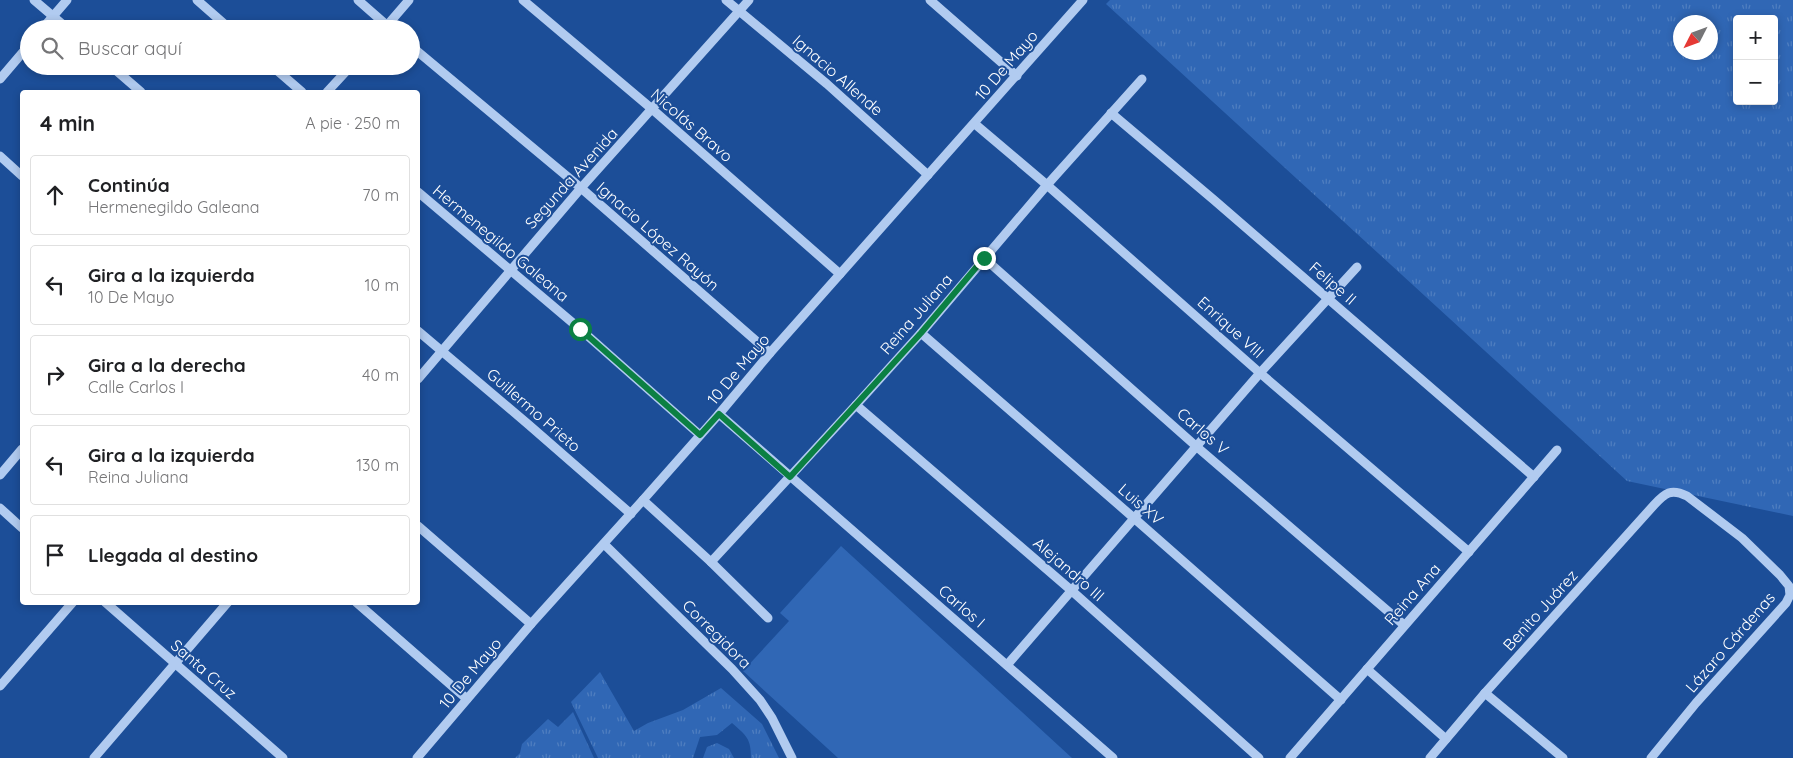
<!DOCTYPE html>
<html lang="es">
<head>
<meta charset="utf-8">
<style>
	:root { --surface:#fff; --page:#f6f6f6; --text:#202124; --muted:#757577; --line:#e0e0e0 }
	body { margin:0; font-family:Quicksand,sans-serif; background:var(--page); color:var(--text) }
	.controls { position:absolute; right:15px; top:15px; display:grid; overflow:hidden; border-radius:5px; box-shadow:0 2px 8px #0003 }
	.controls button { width:45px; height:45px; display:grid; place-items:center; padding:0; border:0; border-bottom:1px solid var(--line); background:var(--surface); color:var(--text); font:25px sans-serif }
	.compass { position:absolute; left:1673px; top:15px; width:45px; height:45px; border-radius:50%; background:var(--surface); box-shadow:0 2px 8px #0003; rotate:228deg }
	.stop { position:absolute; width:15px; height:15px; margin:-11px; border:4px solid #0b8043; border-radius:50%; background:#fff }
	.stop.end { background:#0b8043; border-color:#fff; box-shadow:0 1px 5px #0008 }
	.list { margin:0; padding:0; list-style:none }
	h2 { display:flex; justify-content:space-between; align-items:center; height:65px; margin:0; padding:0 20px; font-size:21px }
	h2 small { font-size:16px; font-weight:400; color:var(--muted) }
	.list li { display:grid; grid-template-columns:32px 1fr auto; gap:15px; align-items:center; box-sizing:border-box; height:80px; margin:0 10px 10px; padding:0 10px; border:1px solid var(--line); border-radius:5px }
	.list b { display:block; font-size:19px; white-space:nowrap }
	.list p { margin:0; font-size:16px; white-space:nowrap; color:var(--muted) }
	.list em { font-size:16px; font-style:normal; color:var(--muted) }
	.icon { flex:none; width:28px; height:28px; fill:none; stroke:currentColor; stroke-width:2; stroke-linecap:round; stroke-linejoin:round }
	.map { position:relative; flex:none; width:1793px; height:758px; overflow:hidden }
	.search { position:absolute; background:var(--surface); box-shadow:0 2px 8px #0003; left:20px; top:20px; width:400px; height:55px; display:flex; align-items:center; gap:12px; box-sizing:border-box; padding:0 18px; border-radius:28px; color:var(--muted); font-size:19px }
	.panel { position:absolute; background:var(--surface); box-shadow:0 2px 8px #0003; left:20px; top:90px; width:400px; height:515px; border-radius:5px }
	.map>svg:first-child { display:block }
	.grass { fill:url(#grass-tufts); fill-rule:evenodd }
	.park { fill:#3067b5 }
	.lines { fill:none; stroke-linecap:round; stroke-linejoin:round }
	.minor { stroke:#b1cbf0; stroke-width:9 }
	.route { stroke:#0b8043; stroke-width:6 }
	.labels { text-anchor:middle; stroke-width:4; stroke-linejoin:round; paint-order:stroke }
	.street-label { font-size:16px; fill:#fff; stroke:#1c4e98 }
</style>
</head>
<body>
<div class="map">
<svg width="1793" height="758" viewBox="0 0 1793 758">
	<defs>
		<pattern id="grass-tufts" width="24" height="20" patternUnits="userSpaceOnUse" patternTransform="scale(1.25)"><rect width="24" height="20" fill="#3067b5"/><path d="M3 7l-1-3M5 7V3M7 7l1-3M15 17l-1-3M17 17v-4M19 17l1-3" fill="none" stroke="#4f7ec0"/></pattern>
	</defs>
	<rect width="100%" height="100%" fill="#1c4e98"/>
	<g class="grass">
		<path d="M1110,0H1793V516L1627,481L1106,4ZM1737,19H1774V101H1737ZM1680,22H1710V52H1680Z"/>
		<path d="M600,672L634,731L648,723L683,710L721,688L762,724L779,758H751C751,739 747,736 732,723L717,735L700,737L693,758H598L571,702Z"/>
		<polygon points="573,712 594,758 515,758 520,753 522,744 548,719 558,727"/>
		<polygon points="717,743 729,749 734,758 703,758 707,747"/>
	</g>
	<polygon class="park" points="841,546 1072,758 838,758 743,671 789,621 780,613"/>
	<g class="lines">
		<g class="minor">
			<polyline points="34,0 68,29"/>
			<polyline points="197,0 230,29"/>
			<polyline points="358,0 391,29"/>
			<polyline points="523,0 652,109 840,274"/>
			<polyline points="726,0 827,84 928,175"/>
			<polyline points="930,0 1017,76"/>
			<polyline points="42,29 67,0"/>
			<polyline points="384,29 409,0"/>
			<polyline points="411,46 581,188 770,353"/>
			<polyline points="111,66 141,92"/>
			<polyline points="272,66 302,92"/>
			<polyline points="0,79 29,45"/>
			<polyline points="327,92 351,66"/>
			<polyline points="1111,113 1214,200 1534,477"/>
			<polyline points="975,124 1047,185 1260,373 1469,552"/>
			<polyline points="0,156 22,176"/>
			<polyline points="418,192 580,329 700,435"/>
			<polyline points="984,258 1197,447 1404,625"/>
			<polyline points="418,331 529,425 631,514"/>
			<polyline points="921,333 1135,519 1341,700"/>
			<polyline points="418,379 581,188 749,0"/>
			<polyline points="856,405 1072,591 1259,758"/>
			<polyline points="719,414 1113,758"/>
			<polyline points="0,475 22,449"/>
			<polyline points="643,500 711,562 768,618"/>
			<polyline points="0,508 22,528"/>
			<polyline points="418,526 531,624"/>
			<polyline points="604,544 732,669 760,700 772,718 792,758"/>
			<polyline points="711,562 856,405 921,333 1047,185 1142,79"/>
			<polyline points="105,602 283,758"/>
			<polyline points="356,602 467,699"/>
			<polyline points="1007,665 1260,373 1357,267"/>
			<polyline points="1367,669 1446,739"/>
			<polyline points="0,686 73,602"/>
			<polyline points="1485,693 1563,758"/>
			<polyline points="94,758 228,602"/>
			<polyline points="417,758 531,624 643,500 719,414 770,353 1083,0"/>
			<polyline points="1290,758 1557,450"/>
			<path d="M1430,758L1485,693L1654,505C1665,493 1671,488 1687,496L1742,538L1780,575L1789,586L1790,595L1786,603L1696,703L1651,758"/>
		</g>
	</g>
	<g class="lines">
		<polyline class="route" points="580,329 700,435 719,414 790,477 921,333 984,258"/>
	</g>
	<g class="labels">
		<g class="street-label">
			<text transform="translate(1006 65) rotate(-49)" y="6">10 De Mayo</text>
			<text transform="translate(838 75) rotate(41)" y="6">Ignacio Allende</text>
			<text transform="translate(692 125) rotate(41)" y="6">Nicolás Bravo</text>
			<text transform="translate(571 178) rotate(-48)" y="6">Segunda Avenida</text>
			<text transform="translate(658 236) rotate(41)" y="6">Ignacio López Rayón</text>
			<text transform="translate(501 243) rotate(40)" y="6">Hermenegildo Galeana</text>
			<text transform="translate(1333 283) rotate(41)" y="6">Felipe II</text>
			<text transform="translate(916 314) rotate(-49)" y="6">Reina Juliana</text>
			<text transform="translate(1231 327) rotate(42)" y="6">Enrique VIII</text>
			<text transform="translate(738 369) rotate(-50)" y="6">10 De Mayo</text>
			<text transform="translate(534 410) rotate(41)" y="6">Guillermo Prieto</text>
			<text transform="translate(1203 431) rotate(41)" y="6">Carlos V</text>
			<text transform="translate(1141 504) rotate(41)" y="6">Luis XV</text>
			<text transform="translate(1069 569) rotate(41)" y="6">Alejandro III</text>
			<text transform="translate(1412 594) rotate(-49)" y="6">Reina Ana</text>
			<text transform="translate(962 606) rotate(41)" y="6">Carlos I</text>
			<text transform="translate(1540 610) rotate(-48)" y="6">Benito Juárez</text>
			<text transform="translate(717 634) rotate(45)" y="6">Corregidora</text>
			<text transform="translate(1730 642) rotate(-49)" y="6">Lázaro Cárdenas</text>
			<text transform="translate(204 669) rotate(41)" y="6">Santa Cruz</text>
			<text transform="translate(470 673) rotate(-50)" y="6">10 De Mayo</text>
		</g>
	</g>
</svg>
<div class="controls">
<button>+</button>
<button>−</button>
</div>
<svg class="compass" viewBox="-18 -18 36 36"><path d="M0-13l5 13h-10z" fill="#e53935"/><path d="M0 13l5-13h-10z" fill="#757577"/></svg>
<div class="stop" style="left:580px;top:329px"></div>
<div class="stop end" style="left:984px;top:258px"></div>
<div class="search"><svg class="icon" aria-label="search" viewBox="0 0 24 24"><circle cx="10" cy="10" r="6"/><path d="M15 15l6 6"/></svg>Buscar aquí</div>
<section class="panel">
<h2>4 min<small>A pie · 250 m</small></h2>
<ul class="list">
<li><svg class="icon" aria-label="ahead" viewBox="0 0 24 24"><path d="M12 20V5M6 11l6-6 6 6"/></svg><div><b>Continúa</b><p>Hermenegildo Galeana</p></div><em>70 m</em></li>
<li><svg class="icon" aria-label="left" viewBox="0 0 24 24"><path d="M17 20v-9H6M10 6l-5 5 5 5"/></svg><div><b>Gira a la izquierda</b><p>10 De Mayo</p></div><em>10 m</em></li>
<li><svg class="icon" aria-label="right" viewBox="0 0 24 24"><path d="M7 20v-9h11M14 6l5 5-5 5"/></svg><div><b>Gira a la derecha</b><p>Calle Carlos I</p></div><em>40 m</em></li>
<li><svg class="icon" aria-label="left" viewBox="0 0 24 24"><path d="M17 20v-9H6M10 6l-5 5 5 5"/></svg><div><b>Gira a la izquierda</b><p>Reina Juliana</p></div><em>130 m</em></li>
<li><svg class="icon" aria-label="arrive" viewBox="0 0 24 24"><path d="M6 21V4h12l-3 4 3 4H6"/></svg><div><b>Llegada al destino</b></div></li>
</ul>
</section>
</div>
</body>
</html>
